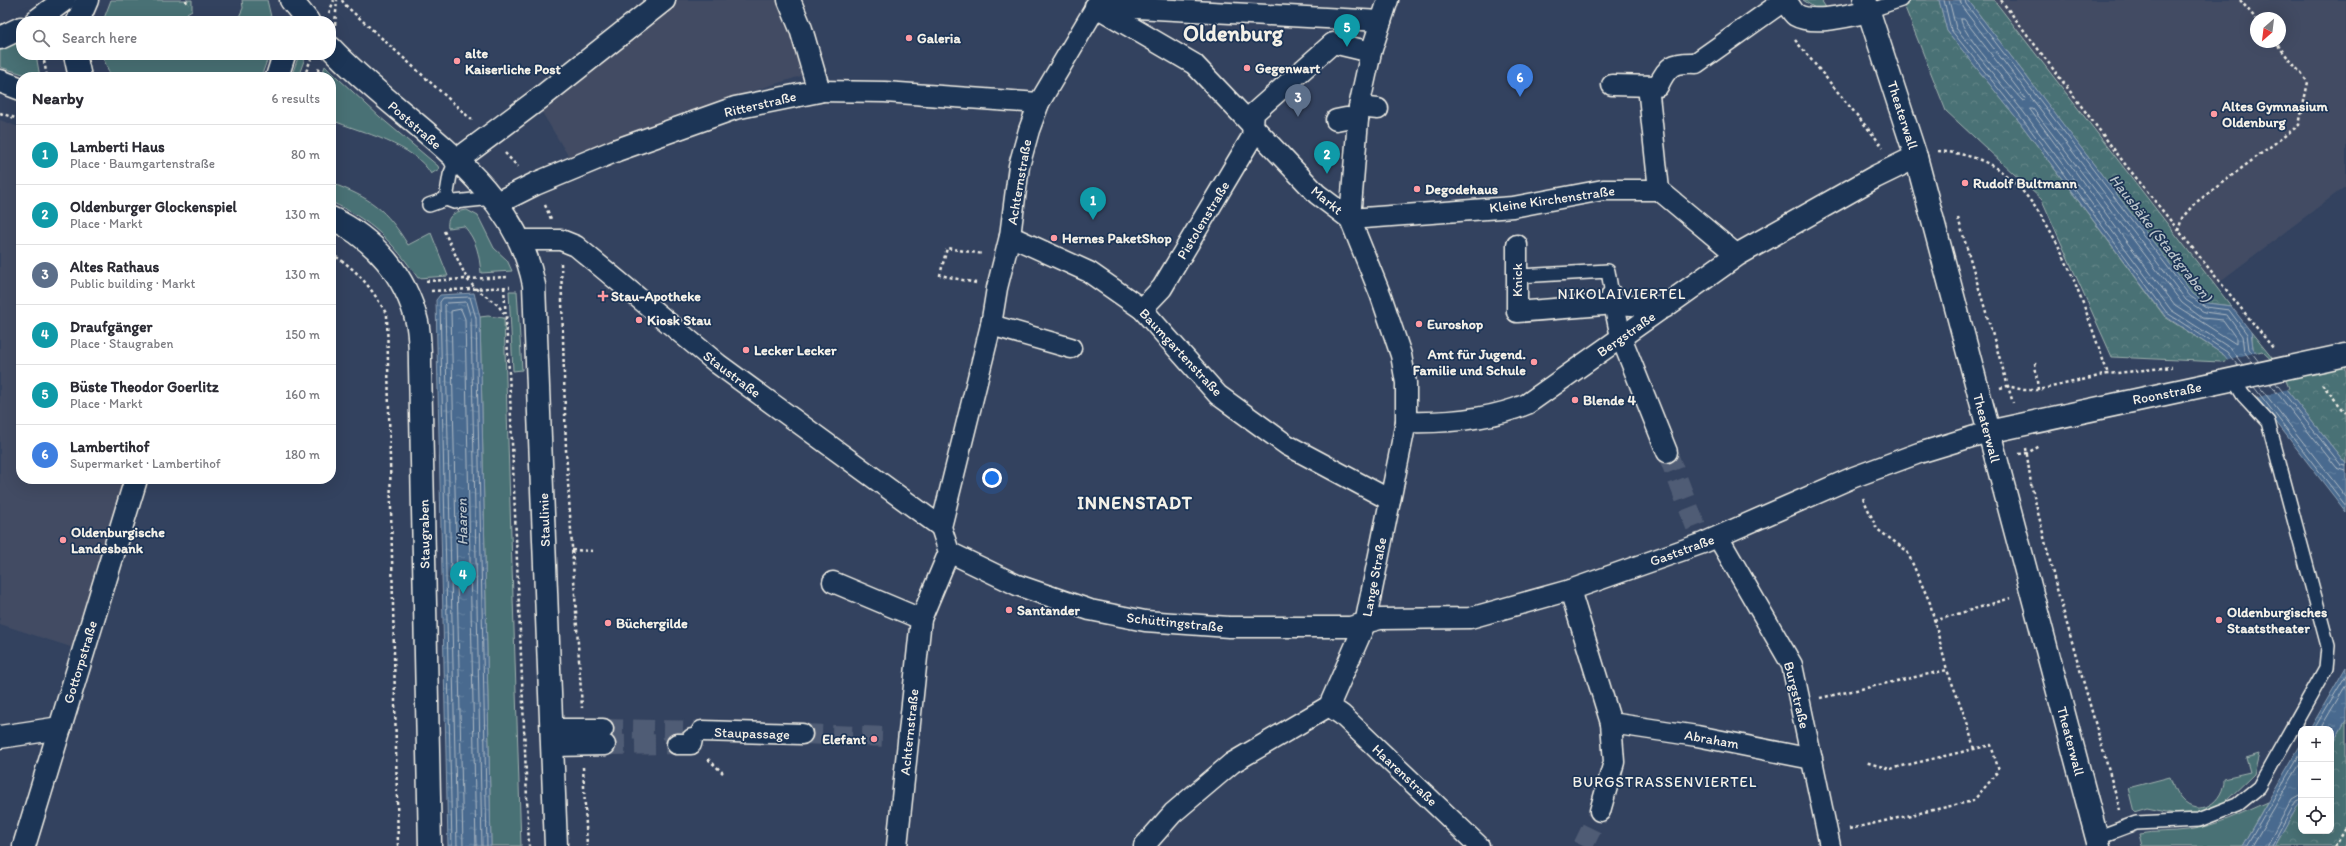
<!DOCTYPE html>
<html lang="en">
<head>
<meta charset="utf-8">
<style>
	:root { --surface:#fff; --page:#f2f2f3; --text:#2b2b33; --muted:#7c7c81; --line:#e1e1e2; --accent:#db2777 }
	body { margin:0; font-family:Itim,sans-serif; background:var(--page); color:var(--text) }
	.controls { position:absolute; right:12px; bottom:12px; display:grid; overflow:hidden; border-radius:8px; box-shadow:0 4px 16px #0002 }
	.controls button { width:36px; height:36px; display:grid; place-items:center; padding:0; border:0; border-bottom:1px solid var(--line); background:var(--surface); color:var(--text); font:20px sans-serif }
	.compass { position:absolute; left:2250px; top:12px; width:36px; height:36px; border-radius:50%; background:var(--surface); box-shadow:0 4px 16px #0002; rotate:208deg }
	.you { position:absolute; left:992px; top:478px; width:14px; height:14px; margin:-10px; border:3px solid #fff; border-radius:50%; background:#1a73e8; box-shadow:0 0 0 6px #1a73e833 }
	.badge { display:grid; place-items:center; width:26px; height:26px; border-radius:50%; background:var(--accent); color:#fff; font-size:13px; font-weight:700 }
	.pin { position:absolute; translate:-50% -33px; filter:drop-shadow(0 1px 2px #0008) }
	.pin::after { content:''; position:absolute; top:21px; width:14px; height:12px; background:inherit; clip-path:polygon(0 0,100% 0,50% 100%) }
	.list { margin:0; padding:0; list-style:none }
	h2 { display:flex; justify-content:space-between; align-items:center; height:52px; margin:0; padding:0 16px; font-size:17px }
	h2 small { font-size:13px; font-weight:400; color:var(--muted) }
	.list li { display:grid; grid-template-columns:26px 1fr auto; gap:12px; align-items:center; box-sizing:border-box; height:60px; padding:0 16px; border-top:1px solid var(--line) }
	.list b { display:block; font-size:15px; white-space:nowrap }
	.list p { margin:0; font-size:13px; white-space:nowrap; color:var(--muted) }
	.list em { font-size:13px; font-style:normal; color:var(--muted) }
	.icon { flex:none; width:22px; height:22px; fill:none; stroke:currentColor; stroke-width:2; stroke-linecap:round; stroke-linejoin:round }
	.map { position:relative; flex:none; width:2346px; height:846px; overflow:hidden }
	.search { position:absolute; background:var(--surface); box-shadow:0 4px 16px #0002; left:16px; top:16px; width:320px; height:44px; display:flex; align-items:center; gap:10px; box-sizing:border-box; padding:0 14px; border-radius:16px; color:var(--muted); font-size:15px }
	.panel { position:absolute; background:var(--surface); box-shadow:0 4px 16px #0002; left:16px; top:72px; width:320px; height:412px; border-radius:16px }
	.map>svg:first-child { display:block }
	.built { fill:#424c64; fill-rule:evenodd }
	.green { fill:#4a7174; stroke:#9fb1ae }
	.park { fill:url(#park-crowns); stroke:#9fb1ae }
	.water { fill:url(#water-ripples); stroke:#8da0b3 }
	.pier { fill:#33425f }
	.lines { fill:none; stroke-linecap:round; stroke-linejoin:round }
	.shore { stroke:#b0bbc4; stroke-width:1 }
	.pedestrian-tunnel { stroke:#505c74; stroke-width:20; stroke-dasharray:20 10; stroke-linecap:butt }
	.service-casing { stroke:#f4f1e8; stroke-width:16 }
	.pedestrian-casing { stroke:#f4f1e8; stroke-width:23 }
	.minor-casing { stroke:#f4f1e8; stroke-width:25 }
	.tertiary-casing { stroke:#f4f1e8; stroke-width:25 }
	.path { stroke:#f4f1e8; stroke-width:2.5; stroke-dasharray:3 3; stroke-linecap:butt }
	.service { stroke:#1d3557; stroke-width:13 }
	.pedestrian { stroke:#1d3557; stroke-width:20 }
	.minor { stroke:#1d3557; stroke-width:22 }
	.tertiary { stroke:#1d3557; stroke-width:22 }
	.poi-dot { fill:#ff9aa2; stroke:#1d3557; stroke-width:1.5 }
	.labels { text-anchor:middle; stroke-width:3.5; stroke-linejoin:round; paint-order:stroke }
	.poi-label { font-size:14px; font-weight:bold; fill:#f4f1e8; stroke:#1d3557; text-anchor:start }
	.street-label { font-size:14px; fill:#f4f1e8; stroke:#1d3557 }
	.water-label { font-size:15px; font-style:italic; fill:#b8c2c9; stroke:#1d3557 }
	.neighbourhood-label { font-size:15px; letter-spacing:1px; fill:#f4f1e8; stroke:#1d3557 }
	.district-label { font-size:18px; font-weight:bold; letter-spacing:1px; fill:#f4f1e8; stroke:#1d3557 }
	.town-label { font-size:22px; font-weight:bold; fill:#f4f1e8; stroke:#1d3557 }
</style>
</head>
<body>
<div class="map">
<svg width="2346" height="846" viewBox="0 0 2346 846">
	<defs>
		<pattern id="park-crowns" width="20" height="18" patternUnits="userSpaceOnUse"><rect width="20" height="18" fill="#4a7174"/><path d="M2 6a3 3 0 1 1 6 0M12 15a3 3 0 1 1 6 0" fill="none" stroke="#658688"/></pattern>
		<pattern id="water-ripples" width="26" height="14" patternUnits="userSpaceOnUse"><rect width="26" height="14" fill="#496a8f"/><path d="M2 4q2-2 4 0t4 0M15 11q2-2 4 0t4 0" fill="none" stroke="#64809f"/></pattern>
	</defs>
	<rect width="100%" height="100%" fill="#33425f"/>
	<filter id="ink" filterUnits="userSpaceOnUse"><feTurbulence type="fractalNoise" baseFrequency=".025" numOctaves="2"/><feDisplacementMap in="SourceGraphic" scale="8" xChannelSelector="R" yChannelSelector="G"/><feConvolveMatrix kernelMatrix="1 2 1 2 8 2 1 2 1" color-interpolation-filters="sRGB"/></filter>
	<g filter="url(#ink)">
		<g class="built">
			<polygon points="671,0 780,0 790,22 801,76 733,97 610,142 572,162 537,104"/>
			<path d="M1994,0H2346V186L2215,285ZM2256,18H2280V42H2256Z"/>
			<polygon points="0,120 21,128 21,479 136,479 83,651 0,624"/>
		</g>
		<g class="green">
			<polygon points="111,0 192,0 192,10 187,13 191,21 103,21"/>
			<polygon points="242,0 267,0 272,21 244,21 238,19 243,8"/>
			<polygon points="1803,0 1821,0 1829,12 1818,10"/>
			<polygon points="21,38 21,55 36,55 40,77 33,77 0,67 0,47"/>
			<polygon points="102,55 269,55 261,77 111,77"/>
			<polygon points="299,55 305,58 298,77 291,77"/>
			<path d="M325,66L380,117L438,166L439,169L431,174C415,145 361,132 331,120V77H321Z"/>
			<path d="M331,183C371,198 386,209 408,245L431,233L448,276L418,278C393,242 371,220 331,202Z"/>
			<path d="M467,210L478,216L494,248L507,260L512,271L481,273C479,254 477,241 464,226L448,228C446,215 456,211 467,210Z"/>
			<polygon points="509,291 517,291 522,370 513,371"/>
			<polygon points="488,316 504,318 521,846 491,846 480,317"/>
			<path d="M2259,754L2254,774L2224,803L2203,814H2176L2147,808L2134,812L2128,788L2170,777C2173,785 2175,792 2181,799C2199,820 2225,801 2224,778L2250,772L2246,758Z"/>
			<path d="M2267,802L2242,846H2142L2139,834C2156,831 2172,832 2188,830C2216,826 2242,813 2267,802Z"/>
		</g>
		<g class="park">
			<polygon points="1902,0 1939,0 1947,31 2015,116 2165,317 2224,355 2253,348 2251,332 2281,369 2346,355 2346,464 2286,389 2289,388 2281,369 2262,351 2221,362 2112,357 2042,200 1946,111"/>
			<polygon points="1968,0 1994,0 2231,306 2207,303 2193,294"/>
			<polygon points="2346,720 2346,846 2275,846 2301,800 2301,831 2331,831 2331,747"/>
		</g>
		<g class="water">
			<polygon points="1939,0 1968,0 2193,294 2207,303 2231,306 2251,332 2253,348 2346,464 2346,512 2224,355 2165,316 2015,116 1947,31"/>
			<polygon points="474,293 480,317 491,846 448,846 436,300 440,295"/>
			<polygon points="2346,667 2346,720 2331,747 2331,729 2310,729"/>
			<polygon points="2301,744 2301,800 2275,846 2242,846"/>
		</g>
		<polygon class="pier" points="2258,352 2288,389 2255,398 2225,360"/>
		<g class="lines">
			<g class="shore">
				<polyline points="1944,0 1951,30 2018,113 2167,313 2227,352 2238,366"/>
				<polyline points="1949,0 1956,28 2022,110 2171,310 2230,348 2243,365"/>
				<polyline points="1960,0 1962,7 2186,300 2204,312 2227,315 2242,336 2244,351 2253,363"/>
				<polyline points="1965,0 1966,4 2190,296 2206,307 2229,310 2247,334 2249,349 2259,362"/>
				<path d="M1961,19H1964L2025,98L2024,101L2022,100C2012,89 1958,29 1961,19Z"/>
				<polygon points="2030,109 2033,109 2182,303 2202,318 2223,320 2236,338 2236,344 2175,305 2123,237"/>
				<polyline points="2275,382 2341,465 2346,466"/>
				<polyline points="2270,384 2337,468 2346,471"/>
				<polyline points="2259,386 2346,497"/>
				<polyline points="2254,387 2346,506"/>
				<polyline points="2314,729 2346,675"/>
				<polyline points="2320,729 2346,685"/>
				<polyline points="452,846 440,302 443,298 470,297 476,318 487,846"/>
				<polyline points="457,846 445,305 447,303 466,302 471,318 482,846"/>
				<polyline points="463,846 451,311 461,309 465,319 476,846"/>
				<polyline points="2246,846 2301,752"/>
				<polyline points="2252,846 2301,762"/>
				<polyline points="2267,846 2292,799 2301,794"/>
				<polyline points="2272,846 2296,801 2301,799"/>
			</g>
			<g class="pedestrian-tunnel">
				<polyline points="1667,452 1696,527"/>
				<polyline points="603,729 702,731"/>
				<polyline points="802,734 891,737"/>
				<polyline points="605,745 677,744"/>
				<polyline points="1583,846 1600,811"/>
			</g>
			<g class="service-casing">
				<g id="service">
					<polyline points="1869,11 1901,0"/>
					<polyline points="446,199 450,175 456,161"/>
					<polyline points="429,205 446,199 454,202 493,198"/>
					<polyline points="1517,276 1608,271 1612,295"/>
					<polyline points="2096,838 2136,823 2199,820 2237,805 2259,787 2326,668 2328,646 2268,422 2243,395 2234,380"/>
				</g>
			</g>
			<g class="pedestrian-casing">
				<g id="pedestrian">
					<polyline points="1095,6 1194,64 1317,194 1350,219"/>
					<polyline points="1099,6 1381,21"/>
					<path d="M1612,85L1658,86C1668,65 1673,62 1696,63L1785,0"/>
					<polyline points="1648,86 1659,190"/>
					<polyline points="819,91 885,92 1039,103"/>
					<polyline points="1359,107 1378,109"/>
					<polyline points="1336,120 1346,118 1358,119"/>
					<polyline points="1350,219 1513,207 1603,190 1659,190 1737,255"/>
					<polyline points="1010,236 1089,272 1142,309 1218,395 1287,445 1390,500"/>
					<polyline points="520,240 561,240 576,246 718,364 941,527"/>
					<polyline points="1517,245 1517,312 1615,304 1664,307"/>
					<polyline points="1612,295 1621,337 1667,452"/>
					<polyline points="1142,309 1162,288 1252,137 1254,113 1333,43 1371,52"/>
					<polyline points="991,325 1071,348"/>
					<path d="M1406,422C1447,423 1489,420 1527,404L1664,307"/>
					<polyline points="1718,537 1792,665 1830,846"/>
					<polyline points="949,552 1017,585 1090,610 1145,621 1229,627 1350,627 1380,619 1470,618 1570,590 1703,543 1854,477 1919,453 1988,432"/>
					<polyline points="833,582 921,619"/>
					<polyline points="1570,590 1611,723 1697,736 1812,759"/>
					<polyline points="1329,706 1342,715 1479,846"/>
					<polyline points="552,729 603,729"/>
					<polyline points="702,731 802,734"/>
					<polyline points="677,744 691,744 692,739"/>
					<polyline points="553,746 605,745"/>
					<polyline points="1600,811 1614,762 1611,723"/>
					<polyline points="897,846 921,619 949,552 941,527 991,325 997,288 1010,236 1019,166 1029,130 1039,103 1100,0"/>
					<polyline points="1144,846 1173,813 1232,763 1329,706 1365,624 1406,422 1406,383 1401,355 1381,296 1350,219 1359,107 1371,52 1388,0"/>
				</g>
			</g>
			<g class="minor-casing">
				<g id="minor">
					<path d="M1785,0C1788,4 1792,12 1796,15C1813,25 1852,15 1869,11"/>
					<polyline points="456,161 544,95 664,0"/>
					<polyline points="497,203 535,184 617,150 735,108 819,91 801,29 789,0"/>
					<polyline points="1664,307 1737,255 1875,177 1916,157"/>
					<polyline points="1988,432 2346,355"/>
					<polyline points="0,737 60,728"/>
					<polyline points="24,846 136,479"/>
				</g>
			</g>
			<g class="tertiary-casing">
				<g id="tertiary">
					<polyline points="291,0 308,21"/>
					<polyline points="1865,0 1916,157 2099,846"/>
					<polyline points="36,21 64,0"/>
					<polyline points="78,21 87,0"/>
					<polyline points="0,38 21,28"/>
					<path d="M331,48C400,122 514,178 534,285L556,846"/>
					<polyline points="75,55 80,77"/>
					<polyline points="277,77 284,55"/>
					<polyline points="0,81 21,89"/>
					<path d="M331,218C374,238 406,276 417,322C420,336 420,351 420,365L430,846"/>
				</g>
			</g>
			<g class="path">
				<polyline points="186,0 187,4 189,4"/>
				<polyline points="342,0 344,4 472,120"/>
				<polyline points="2001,0 2125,164 2273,348"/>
				<polyline points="2240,0 2256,19"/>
				<polyline points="329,13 334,0"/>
				<polyline points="335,25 337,0"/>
				<polyline points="1795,40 1883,147"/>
				<polyline points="43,55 47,77"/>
				<polyline points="304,77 311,59"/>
				<polyline points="316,77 319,68"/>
				<polyline points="0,113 21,120"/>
				<path d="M1938,151C1961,153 1984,158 2003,173C2058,215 2085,310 2108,374"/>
				<polyline points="505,153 518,167"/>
				<polyline points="545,205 551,219"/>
				<polyline points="1958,218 2013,403"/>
				<polyline points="444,231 467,279 475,288 498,305 507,318"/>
				<polyline points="2178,231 2182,218 2194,204 2299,125 2308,82 2275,42"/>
				<path d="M331,254C357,268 373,290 387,315L398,846"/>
				<polyline points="561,263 566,450 582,708"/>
				<polyline points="426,281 507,277"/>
				<polyline points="976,283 940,275 947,248 983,254"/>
				<polyline points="504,287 509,371 529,846"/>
				<polyline points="431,291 510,287"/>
				<polyline points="2035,363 2038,390"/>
				<polyline points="2322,384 2346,413"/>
				<polyline points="2000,388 2007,386 2024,390 2038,390 2108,374 2172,367"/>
				<polyline points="2026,448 2031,484 2055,582 2120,810"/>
				<polyline points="2019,454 2027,453 2040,446"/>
				<polyline points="1863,498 1877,529 1907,551 1930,603 1947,670"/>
				<polyline points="572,550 593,551"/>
				<polyline points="1934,621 2011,598"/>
				<polyline points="1820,698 1947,670 1967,722 1974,749"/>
				<polyline points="708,759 723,773"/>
				<polyline points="583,767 587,846"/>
				<polyline points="1849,829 1973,801 1999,771 1991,745 1890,769 1865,762"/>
				<polyline points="2335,846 2346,827"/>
			</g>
			<use href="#service" class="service"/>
			<use href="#pedestrian" class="pedestrian"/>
			<use href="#minor" class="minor"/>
			<use href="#tertiary" class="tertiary"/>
		</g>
	</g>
	<g class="poi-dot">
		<circle cx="909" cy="38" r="4"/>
		<circle cx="457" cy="61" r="4"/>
		<circle cx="1247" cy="68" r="4"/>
		<circle cx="2214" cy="114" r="4"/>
		<circle cx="1965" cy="183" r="4"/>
		<circle cx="1417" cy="189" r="4"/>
		<circle cx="1054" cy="238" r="4"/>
		<path d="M601 290h4v4h4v4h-4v4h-4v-4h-4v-4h4z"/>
		<circle cx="639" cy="320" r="4"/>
		<circle cx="1419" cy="324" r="4"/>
		<circle cx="746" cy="350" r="4"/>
		<circle cx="1534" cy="362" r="4"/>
		<circle cx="1575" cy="400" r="4"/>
		<circle cx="63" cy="540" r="4"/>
		<circle cx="1009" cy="610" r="4"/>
		<circle cx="2219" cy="620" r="4"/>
		<circle cx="608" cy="623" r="4"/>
		<circle cx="874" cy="739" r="4"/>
	</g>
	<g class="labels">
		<g class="poi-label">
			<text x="917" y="43">Galeria</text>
			<text x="465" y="58">alte<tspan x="465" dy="16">Kaiserliche Post</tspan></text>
			<text x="1255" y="73">Gegenwart</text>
			<text x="2222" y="111">Altes Gymnasium<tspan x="2222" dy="16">Oldenburg</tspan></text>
			<text x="1973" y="188">Rudolf Bultmann</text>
			<text x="1425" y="194">Degodehaus</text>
			<text x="1062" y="243">Hernes PaketShop</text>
			<text x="611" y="301">Stau-Apotheke</text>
			<text x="647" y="325">Kiosk Stau</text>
			<text x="1427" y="329">Euroshop</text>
			<text x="754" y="355">Lecker Lecker</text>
			<text x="1526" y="359" text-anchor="end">Amt für Jugend.<tspan x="1526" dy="16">Familie und Schule</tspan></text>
			<text x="1583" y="405">Blende 4</text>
			<text x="71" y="537">Oldenburgische<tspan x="71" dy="16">Landesbank</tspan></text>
			<text x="1017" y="615">Santander</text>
			<text x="2227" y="617">Oldenburgisches<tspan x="2227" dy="16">Staatstheater</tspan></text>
			<text x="616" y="628">Büchergilde</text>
			<text x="866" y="744" text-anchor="end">Elefant</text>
		</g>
		<g class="street-label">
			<text transform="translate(760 104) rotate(-13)" y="5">Ritterstraße</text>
			<text transform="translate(1903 115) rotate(72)" y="5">Theaterwall</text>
			<text transform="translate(415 125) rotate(41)" y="5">Poststraße</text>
			<text transform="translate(1019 182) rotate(-80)" y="5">Achternstraße</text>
			<text transform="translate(1552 199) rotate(-8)" y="5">Kleine Kirchenstraße</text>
			<text transform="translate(1327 200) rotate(40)" y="5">Markt</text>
			<text transform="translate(1203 220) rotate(-59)" y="5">Pistolenstraße</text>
			<text transform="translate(1517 280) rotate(-90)" y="5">Knick</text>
			<text transform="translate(1626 334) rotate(-35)" y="5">Bergstraße</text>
			<text transform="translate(1181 352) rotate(47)" y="5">Baumgartenstraße</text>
			<text transform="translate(732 374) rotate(37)" y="5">Staustraße</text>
			<text transform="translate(2167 393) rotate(-11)" y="5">Roonstraße</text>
			<text transform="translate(1987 428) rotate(75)" y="5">Theaterwall</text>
			<text transform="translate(544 520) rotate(-92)" y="5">Staulinie</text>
			<text transform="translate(424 534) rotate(-91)" y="5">Staugraben</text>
			<text transform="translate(1682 550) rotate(-20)" y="5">Gaststraße</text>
			<text transform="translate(1374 577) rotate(-79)" y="5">Lange Straße</text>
			<text transform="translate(1175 622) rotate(6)" y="5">Schüttingstraße</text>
			<text transform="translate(80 662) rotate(-73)" y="5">Gottorpstraße</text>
			<text transform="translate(1797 695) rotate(76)" y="5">Burgstraße</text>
			<text transform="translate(909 732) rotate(-84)" y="5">Achternstraße</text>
			<text transform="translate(752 733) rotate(2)" y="5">Staupassage</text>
			<text transform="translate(1712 739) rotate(10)" y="5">Abraham</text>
			<text transform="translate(2071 741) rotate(75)" y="5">Theaterwall</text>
			<text transform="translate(1405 775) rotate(43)" y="5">Haarenstraße</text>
		</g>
		<g class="water-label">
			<text transform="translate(2161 238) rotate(52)" y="5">Hausbäke (Stadtgraben)</text>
			<text transform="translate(462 522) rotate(-91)" y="5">Haaren</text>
		</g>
		<g class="neighbourhood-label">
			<text x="1622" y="299">NIKOLAIVIERTEL</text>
			<text x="1665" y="787">BURGSTRASSENVIERTEL</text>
		</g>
		<g class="district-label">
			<text x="1135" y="509">INNENSTADT</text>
		</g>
		<g class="town-label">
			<text x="1233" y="41">Oldenburg</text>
		</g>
	</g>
</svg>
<div class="controls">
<button>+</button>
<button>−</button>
<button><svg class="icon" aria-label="locate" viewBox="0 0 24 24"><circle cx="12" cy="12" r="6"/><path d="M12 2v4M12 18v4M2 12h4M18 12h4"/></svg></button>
</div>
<svg class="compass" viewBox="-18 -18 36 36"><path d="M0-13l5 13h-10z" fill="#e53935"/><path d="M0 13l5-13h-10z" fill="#7c7c81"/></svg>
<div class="you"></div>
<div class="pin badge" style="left:1093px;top:220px;background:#0f9aa8">1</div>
<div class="pin badge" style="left:1327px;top:174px;background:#0f9aa8">2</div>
<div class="pin badge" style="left:1298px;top:117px;background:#5c6f8a">3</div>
<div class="pin badge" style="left:463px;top:594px;background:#0f9aa8">4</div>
<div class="pin badge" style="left:1347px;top:47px;background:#0f9aa8">5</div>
<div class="pin badge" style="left:1520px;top:97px;background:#3f7fe0">6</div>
<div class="search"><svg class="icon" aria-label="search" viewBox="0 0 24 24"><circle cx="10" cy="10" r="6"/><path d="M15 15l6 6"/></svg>Search here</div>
<section class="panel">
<h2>Nearby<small>6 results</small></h2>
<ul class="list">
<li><span class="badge" style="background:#0f9aa8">1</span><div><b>Lamberti Haus</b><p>Place · Baumgartenstraße</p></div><em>80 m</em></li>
<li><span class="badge" style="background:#0f9aa8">2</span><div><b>Oldenburger Glockenspiel</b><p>Place · Markt</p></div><em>130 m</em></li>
<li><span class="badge" style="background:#5c6f8a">3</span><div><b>Altes Rathaus</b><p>Public building · Markt</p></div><em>130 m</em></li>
<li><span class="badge" style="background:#0f9aa8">4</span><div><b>Draufgänger</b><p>Place · Staugraben</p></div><em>150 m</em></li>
<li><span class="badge" style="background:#0f9aa8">5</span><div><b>Büste Theodor Goerlitz</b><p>Place · Markt</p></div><em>160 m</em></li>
<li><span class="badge" style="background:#3f7fe0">6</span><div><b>Lambertihof</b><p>Supermarket · Lambertihof</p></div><em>180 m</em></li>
</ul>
</section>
</div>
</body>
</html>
